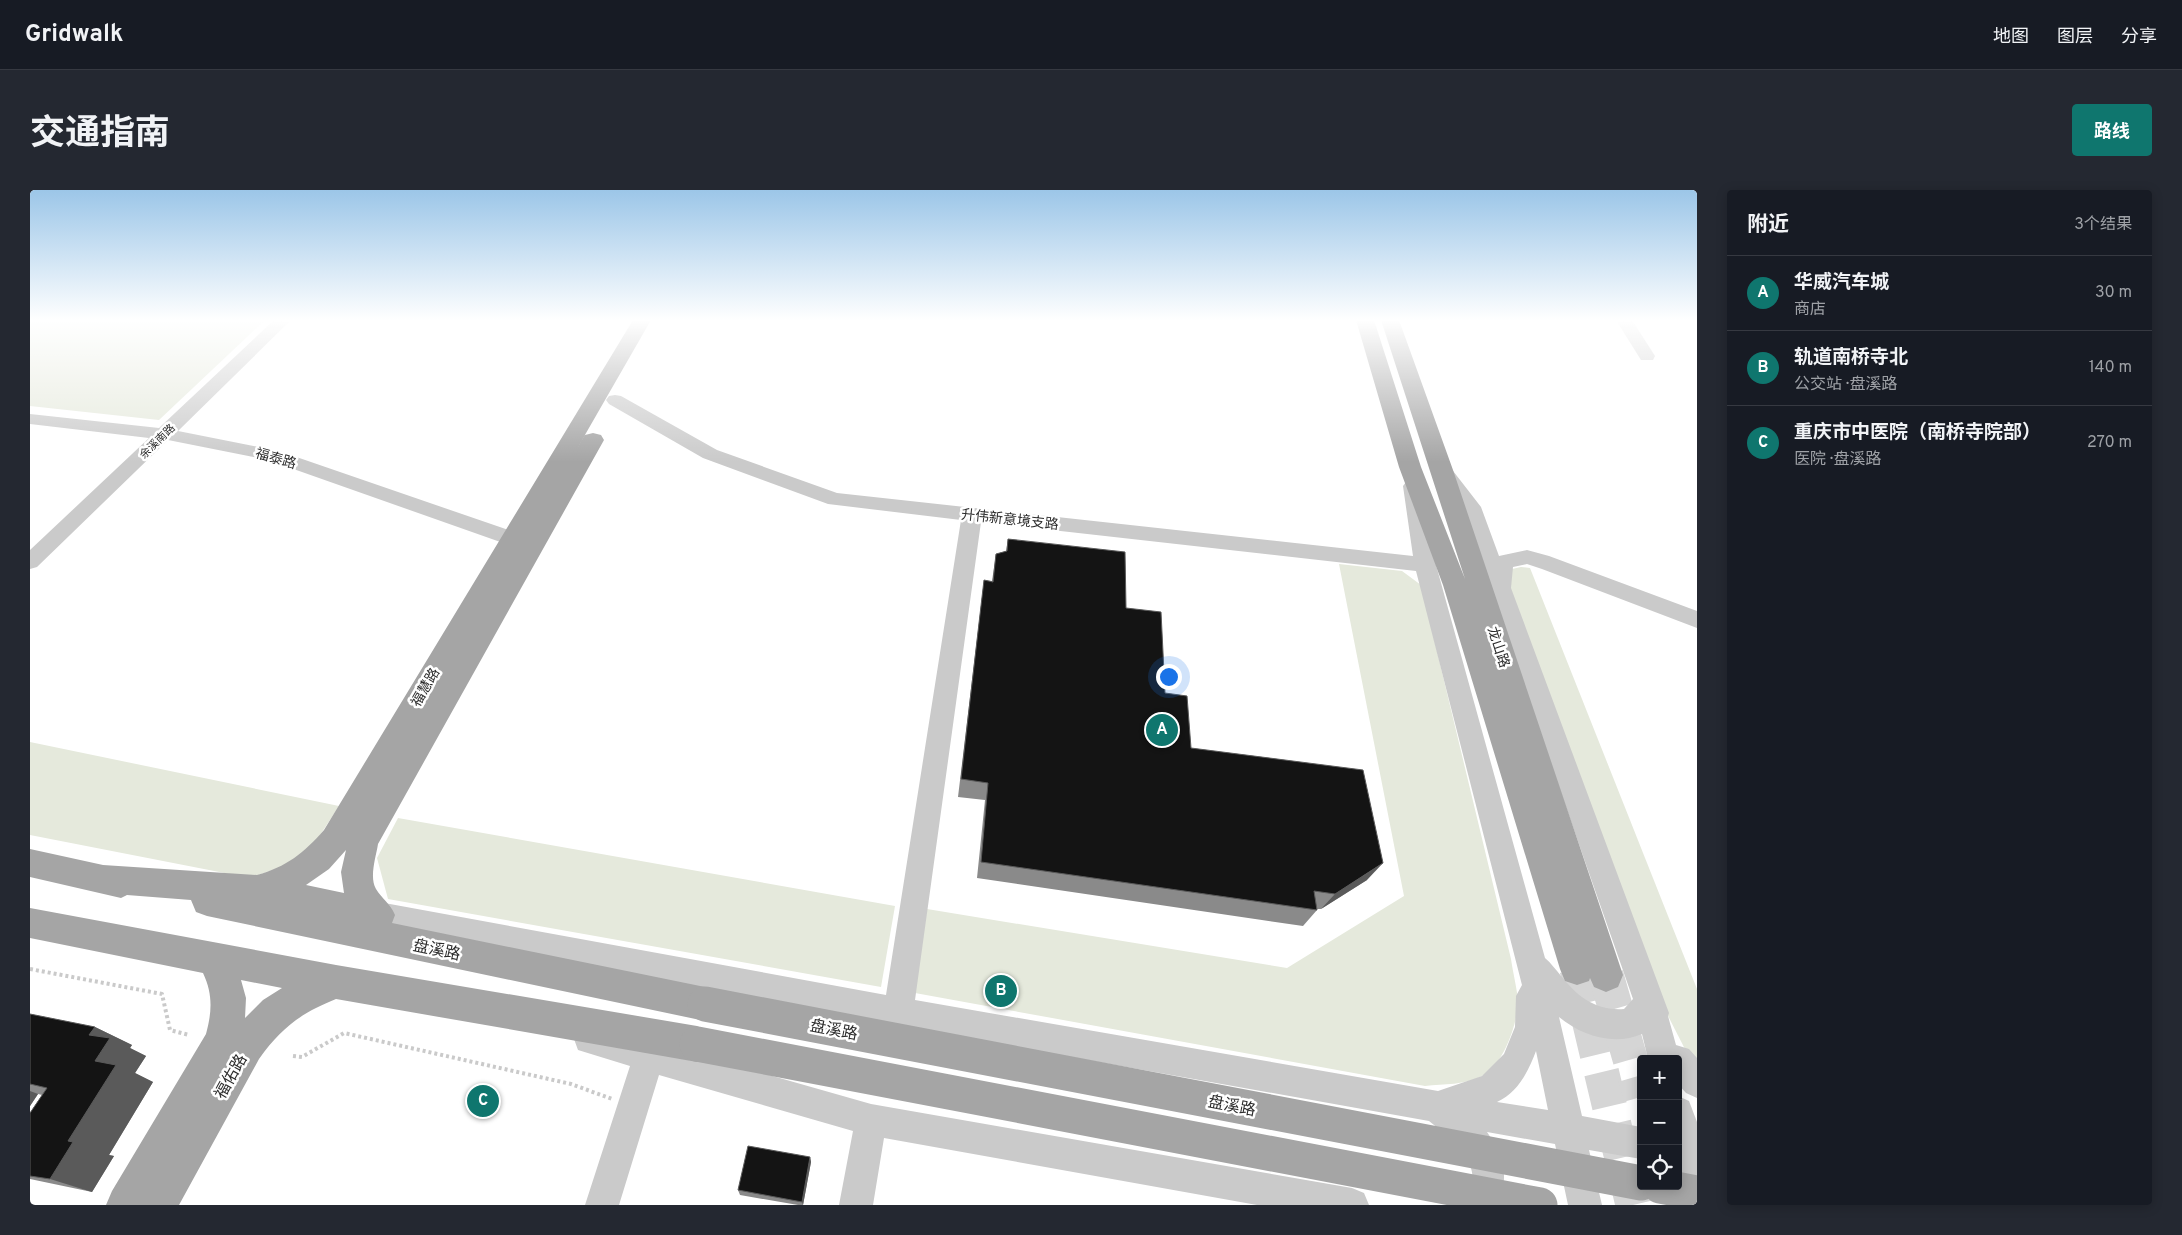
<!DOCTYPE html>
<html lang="zh">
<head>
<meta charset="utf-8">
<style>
	:root { --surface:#171b24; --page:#242831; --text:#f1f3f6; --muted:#9ea1a6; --line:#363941; --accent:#0f766e }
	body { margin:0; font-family:Overpass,"Noto Sans SC",sans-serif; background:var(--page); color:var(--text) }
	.controls { position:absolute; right:15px; bottom:15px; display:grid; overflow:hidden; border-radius:5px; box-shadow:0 2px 12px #0003 }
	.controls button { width:45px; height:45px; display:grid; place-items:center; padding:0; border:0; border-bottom:1px solid var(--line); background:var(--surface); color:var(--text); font:25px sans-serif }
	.you { position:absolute; left:1138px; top:486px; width:18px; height:18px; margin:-12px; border:4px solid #fff; border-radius:50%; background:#1a73e8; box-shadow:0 0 0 8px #1a73e833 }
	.badge { display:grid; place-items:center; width:32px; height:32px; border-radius:50%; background:var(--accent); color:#fff; font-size:16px; font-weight:700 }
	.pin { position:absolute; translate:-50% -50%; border:2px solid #fff; box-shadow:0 1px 5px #0006 }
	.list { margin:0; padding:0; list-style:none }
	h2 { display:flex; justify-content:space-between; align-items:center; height:65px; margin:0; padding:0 20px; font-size:21px }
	h2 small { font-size:16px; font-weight:400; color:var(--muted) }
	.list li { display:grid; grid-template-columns:32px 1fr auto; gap:15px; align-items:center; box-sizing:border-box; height:75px; padding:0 20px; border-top:1px solid var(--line) }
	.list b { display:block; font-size:19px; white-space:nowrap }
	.list p { margin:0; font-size:16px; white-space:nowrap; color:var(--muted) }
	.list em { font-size:16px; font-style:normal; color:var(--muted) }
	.icon { flex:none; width:28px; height:28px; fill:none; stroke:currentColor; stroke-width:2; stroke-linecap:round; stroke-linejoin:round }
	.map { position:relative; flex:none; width:1667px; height:1015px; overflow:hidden; border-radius:5px }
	header { display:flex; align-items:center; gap:30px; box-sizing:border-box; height:70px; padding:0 25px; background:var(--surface); border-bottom:1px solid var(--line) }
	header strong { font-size:24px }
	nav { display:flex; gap:28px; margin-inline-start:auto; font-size:18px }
	.intro { display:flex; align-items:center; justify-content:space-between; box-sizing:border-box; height:120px; padding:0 30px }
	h1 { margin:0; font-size:35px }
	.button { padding:12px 22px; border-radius:5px; background:var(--accent); color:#fff; font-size:18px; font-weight:700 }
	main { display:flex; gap:30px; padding:0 30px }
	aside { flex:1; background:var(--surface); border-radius:5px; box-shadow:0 2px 12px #0003 }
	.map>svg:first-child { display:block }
	.green { fill:#e5e9dc }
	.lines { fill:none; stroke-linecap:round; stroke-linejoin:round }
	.major-tunnel { stroke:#d5d5d5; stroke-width:35; stroke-dasharray:35 18; stroke-linecap:butt }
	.path { stroke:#cacaca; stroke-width:4; stroke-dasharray:3 3; stroke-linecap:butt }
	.minor { fill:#cacaca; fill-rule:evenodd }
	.major { fill:#a5a5a5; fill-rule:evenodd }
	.major-bridge { stroke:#a5a5a5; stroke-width:35 }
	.wall { fill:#8a8a8a }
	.shaded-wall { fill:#5a5a5a }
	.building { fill:#141414; stroke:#5a5a5a }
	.labels { text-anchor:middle; stroke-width:5; stroke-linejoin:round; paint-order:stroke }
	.far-street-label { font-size:11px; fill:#2d2d2d; stroke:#fff }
	.street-label { font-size:14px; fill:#2d2d2d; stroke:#fff }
	.near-street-label { font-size:16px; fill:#2d2d2d; stroke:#fff }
</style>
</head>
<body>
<header>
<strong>Gridwalk</strong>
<nav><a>地图</a><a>图层</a><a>分享</a></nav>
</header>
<div class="intro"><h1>交通指南</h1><a class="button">路线</a></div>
<main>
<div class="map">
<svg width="1667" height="1015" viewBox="0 0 1667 1015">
	<rect width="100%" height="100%" fill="#fff"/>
	<g class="green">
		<polygon points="0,130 235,130 129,230 0,216"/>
		<path d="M1309,374L1372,381L1391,395L1481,769C1483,783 1487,798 1488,811C1488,833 1473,876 1452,886C1435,895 1414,894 1395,896L885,803L897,719L1257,778L1374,706Z"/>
		<polygon points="1491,377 1500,378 1667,799 1667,876 1659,867 1634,818 1480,398 1482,379"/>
		<polygon points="0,552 309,616 283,656 263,673 220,688 0,645"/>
		<polygon points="368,628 865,716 851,797 358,709 347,668"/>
	</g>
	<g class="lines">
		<g class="major-tunnel">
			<polyline points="1547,779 1603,1015"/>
			<polyline points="1576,785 1611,907"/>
		</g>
		<g class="path">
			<polyline points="0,779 132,804 140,840 159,845"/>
			<polyline points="263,866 272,867 314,843 541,894 582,909"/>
		</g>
		<g class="minor">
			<polygon points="244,130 261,130 148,241 249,261 490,344 493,349 490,354 483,356 476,354 238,270 138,250 7,377 0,379 0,360 119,248 0,234 0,224 129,238"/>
			<polygon points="1586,130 1602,130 1625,166 1623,170 1611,170"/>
			<path d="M585,205L591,206L687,260L807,303L1383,366L1373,296L1376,292L1383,290L1390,292L1393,296L1406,375L1515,768C1521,773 1526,780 1531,786C1548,807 1566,821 1594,819L1603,809L1432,319L1403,281L1406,277L1413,275L1420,277L1451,317L1469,366L1497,360L1519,366L1667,421V438L1512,379L1497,374L1483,377L1481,398L1639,823L1638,826L1646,855L1659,859L1667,868V908L1656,903L1648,894V869H1618L1612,844C1584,856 1552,846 1529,827L1552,926L1611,937V969L1559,960L1572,1015H1538L1525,954L1457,942C1474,967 1480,987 1467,1015H1429C1432,1008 1438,1001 1441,994C1450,971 1415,944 1399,931L689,804L349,738L339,734L335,725L339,716L349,712L856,805L931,330L798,314L673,268L579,214L576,210L579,206ZM951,332L1386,381L1492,795L1486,806L1485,837L1474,864L1452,886L1408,901L885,810ZM1506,861L1518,920L1467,912C1488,903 1499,880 1506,861Z"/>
			<polygon points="559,834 841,914 1322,998 1334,1003 1339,1015 1227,1015 854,948 843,1015 809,1015 823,941 629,885 589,1015 555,1015 600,876 548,860 544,849 548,838"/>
			<polygon points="1648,906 1659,911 1667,932 1667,1009 1655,1004 1648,984"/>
		</g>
		<g class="major">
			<path d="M603,130H621L544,264L555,245L563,243L571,245L574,250L348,654C346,667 339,687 346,699C352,709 360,713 365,725L362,733L675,797L687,802L692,814L687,826L675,831L177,726L166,722L161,710L97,705L91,708L0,687V659L73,675L227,685C256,677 274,663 294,640ZM316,660L311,682L314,703L276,695L299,679Z"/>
			<polygon points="1326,130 1344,130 1391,277 1435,389 1351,130 1369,130 1423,280 1593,785 1588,797 1576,802 1564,797 1560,788 1559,791 1547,795 1535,791 1530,779 1413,395 1369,277"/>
			<path d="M0,718L306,775L667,836L680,841L685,854L680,867L667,872L306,809C271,823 251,838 229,869L149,1015H76L82,1001L176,844C182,822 183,804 173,783L0,748ZM211,790L252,798L233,810L215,828L216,808Z"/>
		</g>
		<g class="major-bridge">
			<polyline points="675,814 1611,993"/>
			<polyline points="667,854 1510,1015"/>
			<polyline points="1630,996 1667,1003"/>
		</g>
	</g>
	<g class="wall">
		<polygon points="978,349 1096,418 1135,503 1161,558 1337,690 1291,719 1287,719 1287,720 1273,736 947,688 955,610 928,607 954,390 962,391 966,364 976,361"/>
		<polygon points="0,824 65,837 102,855 100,858 116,866 105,883 123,892 79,965 84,966 62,1002 0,989 0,923 12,905 8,904 0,916"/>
		<polygon points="780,967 781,972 773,1015 768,1015 710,1005 708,1000"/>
	</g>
	<g class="shaded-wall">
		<polygon points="1353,673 1337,690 1291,719 1305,704"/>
		<polygon points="65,837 102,855 100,858 116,866 105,883 123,892 79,965 84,966 62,1002 20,989 38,951 65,871 59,845"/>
		<polygon points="0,901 8,904 0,916"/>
		<polygon points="780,967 781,972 773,1015 772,1012"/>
	</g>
	<g class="building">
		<polygon points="978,349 1095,362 1096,418 1131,422 1135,503 1157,506 1161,558 1333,580 1353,673 1305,704 1284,701 1287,720 951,672 958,593 931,589 954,390 963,392 966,364 977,361"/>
		<polygon points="0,824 65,837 59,845 80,848 65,871 86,875 38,951 43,952 20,989 0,986 0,923 17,898 0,894"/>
		<polygon points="718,956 780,967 772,1012 708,1000"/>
	</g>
	<linearGradient id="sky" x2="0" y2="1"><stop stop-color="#9cc6e8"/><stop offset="0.48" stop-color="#fff"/><stop offset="1" stop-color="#fff" stop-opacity="0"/></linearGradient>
	<rect width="1667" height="272" fill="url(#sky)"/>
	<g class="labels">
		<g class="far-street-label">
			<text transform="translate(127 251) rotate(-44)" y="4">余溪南路</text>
		</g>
		<g class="street-label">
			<text transform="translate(246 268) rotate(16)" y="5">福泰路</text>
			<text transform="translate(980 329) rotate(6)" y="5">升伟新意境支路</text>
			<text transform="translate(1469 457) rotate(72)" y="5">龙山路</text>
			<text transform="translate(395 497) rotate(-60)" y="5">福慧路</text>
		</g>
		<g class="near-street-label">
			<text transform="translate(407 759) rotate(12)" y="6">盘溪路</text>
			<text transform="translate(804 839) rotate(11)" y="6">盘溪路</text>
			<text transform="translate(200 886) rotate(-61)" y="6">福佑路</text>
			<text transform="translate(1202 915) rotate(11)" y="6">盘溪路</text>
		</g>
	</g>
</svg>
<div class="controls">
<button>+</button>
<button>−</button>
<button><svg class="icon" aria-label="locate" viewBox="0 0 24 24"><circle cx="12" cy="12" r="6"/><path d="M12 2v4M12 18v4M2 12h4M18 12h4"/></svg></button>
</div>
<div class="you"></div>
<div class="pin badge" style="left:1132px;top:540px">A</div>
<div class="pin badge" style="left:971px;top:801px">B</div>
<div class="pin badge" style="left:453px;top:911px">C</div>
</div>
<aside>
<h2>附近<small>3个结果</small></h2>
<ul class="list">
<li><span class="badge">A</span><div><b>华威汽车城</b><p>商店</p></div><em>30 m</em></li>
<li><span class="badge">B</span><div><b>轨道南桥寺北</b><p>公交站 · 盘溪路</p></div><em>140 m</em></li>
<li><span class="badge">C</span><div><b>重庆市中医院（南桥寺院部）</b><p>医院 · 盘溪路</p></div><em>270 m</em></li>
</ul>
</aside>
</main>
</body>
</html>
